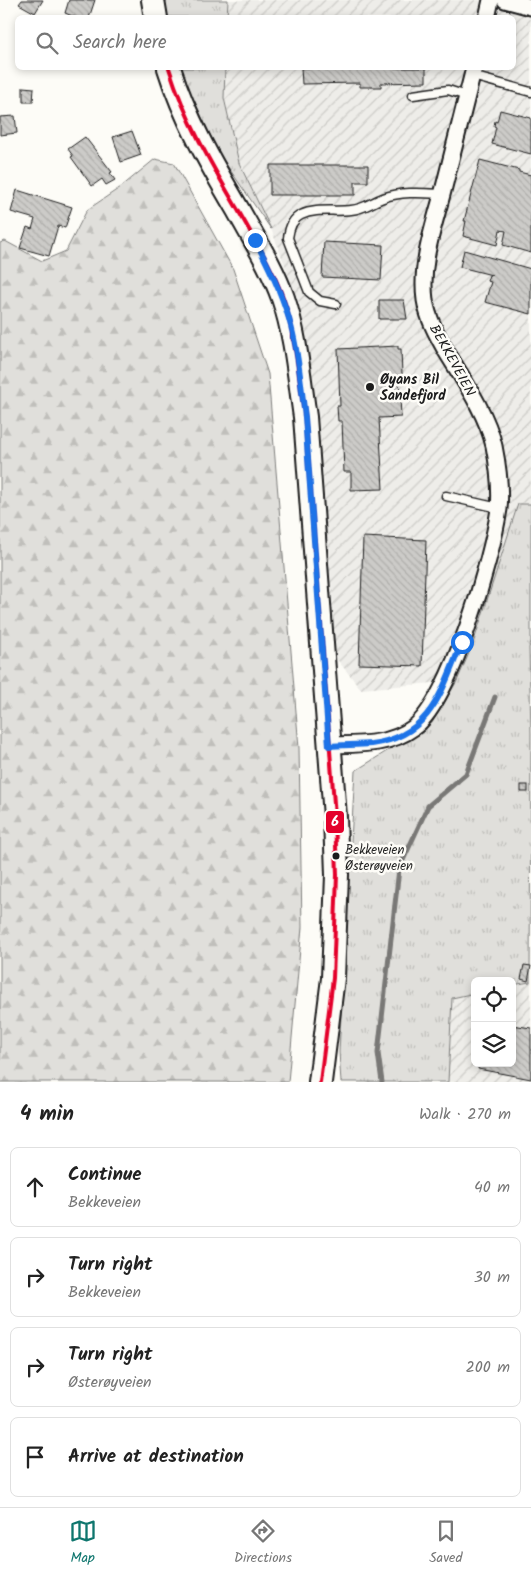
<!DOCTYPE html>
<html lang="en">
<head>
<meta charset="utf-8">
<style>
	:root { --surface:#fff; --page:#f2f2f2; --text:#222; --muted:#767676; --line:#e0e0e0; --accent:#0f766e }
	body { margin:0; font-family:Kalam,sans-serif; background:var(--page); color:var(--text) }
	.controls { position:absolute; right:15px; bottom:15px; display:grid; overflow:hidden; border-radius:8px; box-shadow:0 2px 8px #0003 }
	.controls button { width:45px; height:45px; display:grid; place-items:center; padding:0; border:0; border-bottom:1px solid var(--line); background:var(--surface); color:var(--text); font:25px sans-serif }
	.stop { position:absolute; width:15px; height:15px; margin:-11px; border:4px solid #1a73e8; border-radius:50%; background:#fff }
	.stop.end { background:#1a73e8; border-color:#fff; box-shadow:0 1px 5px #0008 }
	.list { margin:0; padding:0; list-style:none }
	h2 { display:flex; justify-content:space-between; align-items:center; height:65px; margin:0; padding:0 20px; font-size:21px }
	h2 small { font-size:16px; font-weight:400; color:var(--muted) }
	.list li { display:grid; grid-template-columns:32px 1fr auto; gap:15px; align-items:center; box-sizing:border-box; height:80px; margin:0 10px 10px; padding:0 10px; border:1px solid var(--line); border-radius:8px }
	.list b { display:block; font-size:19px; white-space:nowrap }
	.list p { margin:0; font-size:16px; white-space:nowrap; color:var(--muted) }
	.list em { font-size:16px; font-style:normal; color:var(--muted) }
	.icon { flex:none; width:28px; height:28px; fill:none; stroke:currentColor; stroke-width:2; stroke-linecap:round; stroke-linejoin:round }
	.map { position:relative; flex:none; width:531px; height:1082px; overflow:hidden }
	.search { position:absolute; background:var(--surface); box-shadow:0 2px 8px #0003; left:15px; right:15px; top:15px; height:55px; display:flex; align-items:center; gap:12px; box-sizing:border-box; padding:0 18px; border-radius:8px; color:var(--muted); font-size:19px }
	.sheet { height:425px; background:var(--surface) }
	nav { display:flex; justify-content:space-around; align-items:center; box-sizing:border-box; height:70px; border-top:1px solid var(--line); background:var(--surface); font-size:14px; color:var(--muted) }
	nav a { display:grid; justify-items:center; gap:2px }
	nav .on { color:var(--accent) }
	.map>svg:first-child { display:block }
	.industrial { fill:url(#industrial-furrows) }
	.grass { fill:url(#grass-tufts); stroke:#7e7e7c }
	.forest { fill:url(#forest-firs); stroke:#7e7e7c }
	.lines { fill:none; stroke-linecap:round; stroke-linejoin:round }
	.stream { stroke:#797876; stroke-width:5 }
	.building { fill:url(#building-back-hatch); stroke:#1c1c1c }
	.service-casing { stroke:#1c1c1c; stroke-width:11 }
	.minor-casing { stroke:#1c1c1c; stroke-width:19 }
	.secondary-casing { stroke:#1c1c1c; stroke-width:26 }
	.service { stroke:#fdfcf7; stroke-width:8 }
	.minor { stroke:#fdfcf7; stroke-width:15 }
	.secondary { stroke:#fdfcf7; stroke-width:22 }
	.bus-1-casing { stroke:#fdfcf7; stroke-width:8 }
	.bus-1 { stroke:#e4002b; stroke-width:4 }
	.route { stroke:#1a73e8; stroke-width:6 }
	.poi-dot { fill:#1c1c1c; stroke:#fdfcf7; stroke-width:2 }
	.labels { text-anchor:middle; stroke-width:5; stroke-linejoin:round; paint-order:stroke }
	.bus-label { font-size:13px; fill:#1c1c1c; stroke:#fdfcf7; text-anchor:start }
	.street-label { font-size:14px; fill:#1c1c1c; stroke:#fdfcf7 }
	.poi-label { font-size:14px; font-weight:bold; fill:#1c1c1c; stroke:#fdfcf7; text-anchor:start }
	.line-badge { stroke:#fdfcf7; stroke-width:2 }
	.badge-label { font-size:14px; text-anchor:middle; font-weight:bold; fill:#fff }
</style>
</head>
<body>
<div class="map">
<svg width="531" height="1082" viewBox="0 0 531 1082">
	<defs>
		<pattern id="industrial-furrows" width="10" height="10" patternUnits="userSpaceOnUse" patternTransform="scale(1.25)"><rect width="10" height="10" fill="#eeede9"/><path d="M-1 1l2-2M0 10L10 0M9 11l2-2" fill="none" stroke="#cccbc7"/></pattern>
		<pattern id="grass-tufts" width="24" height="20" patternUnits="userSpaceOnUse" patternTransform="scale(1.25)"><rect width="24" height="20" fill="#e0dfdb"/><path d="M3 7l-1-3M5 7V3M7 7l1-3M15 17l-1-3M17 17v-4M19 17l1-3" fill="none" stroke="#c0bfbb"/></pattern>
		<pattern id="forest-firs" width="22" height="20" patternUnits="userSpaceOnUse" patternTransform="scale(1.25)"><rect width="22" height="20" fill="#e0dfdb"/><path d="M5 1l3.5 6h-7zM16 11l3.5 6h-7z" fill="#c0bfbb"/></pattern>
		<pattern id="building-back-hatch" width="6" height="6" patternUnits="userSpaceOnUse" patternTransform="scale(1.25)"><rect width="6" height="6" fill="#cccbc8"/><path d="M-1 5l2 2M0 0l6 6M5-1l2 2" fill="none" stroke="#afaeab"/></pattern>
	</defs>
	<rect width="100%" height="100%" fill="#fdfcf7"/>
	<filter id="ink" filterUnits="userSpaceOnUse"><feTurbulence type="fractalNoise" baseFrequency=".02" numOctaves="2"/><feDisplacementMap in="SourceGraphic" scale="10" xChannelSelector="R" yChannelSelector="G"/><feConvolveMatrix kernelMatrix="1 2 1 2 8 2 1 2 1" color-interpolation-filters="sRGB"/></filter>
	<g filter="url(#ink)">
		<g class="industrial">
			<polygon points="228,0 531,0 531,504 518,505 473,644 457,681 361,689 335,657 310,385 299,302 271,229 239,163 224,98 225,68 514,68 514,18 227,17"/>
			<polygon points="531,641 531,733 529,648"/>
			<polygon points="531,973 531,1082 448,1082 451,998 475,993 475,1063 512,1063 512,985 530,982"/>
		</g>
		<g class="grass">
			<polygon points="164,0 228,0 227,17 167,17"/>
			<polygon points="179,68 225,68 224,98 239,163 271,229 219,154"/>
			<polygon points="518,504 531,504 531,641 529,648 531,733 530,982 512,985 512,981 475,981 475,993 452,998 448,1082 341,1082 339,1052 355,771 432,723 457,681 473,644"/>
		</g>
		<polygon class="forest" points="155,159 174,163 233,269 268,374 299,748 302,927 288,1082 0,1082 0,243 5,241 42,261 66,251 87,210 121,187"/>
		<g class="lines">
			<polyline class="stream" points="382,1082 378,1053 399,869 428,806 466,774 495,697"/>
		</g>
		<g class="building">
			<polygon points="22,0 43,0 35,13 19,4"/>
			<polygon points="69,0 95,0 89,18 77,18 65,13"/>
			<polygon points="301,68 426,68 426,82 381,83 381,87 360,87 360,83 302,84"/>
			<polygon points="23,87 34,88 33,102 23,102"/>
			<polygon points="500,110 531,118 531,154 492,144 496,127 494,126 495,121 497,122"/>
			<polygon points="15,116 17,133 0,135 0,117"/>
			<polygon points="132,131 141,155 121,162 113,137"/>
			<polygon points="85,137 112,172 110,173 115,180 106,185 102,179 92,186 71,157 73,156 68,149"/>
			<polygon points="480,160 519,170 519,172 531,175 531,253 503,245 506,231 500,230 497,245 463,236 466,221 464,221"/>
			<polygon points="270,165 368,165 368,182 355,182 355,195 270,195"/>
			<polygon points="17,190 72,207 65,228 58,226 49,256 20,248 27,227 32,229 35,219 11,212"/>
			<polygon points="324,242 383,245 381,280 322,277"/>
			<polygon points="464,250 531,269 531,314 485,302 491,282 487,281 489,275 492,275 460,267"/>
			<polygon points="379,300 404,300 407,319 379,319"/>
			<polygon points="398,346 398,349 401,349 402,374 399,375 401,417 379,418 383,489 351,490 351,472 344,472 342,421 338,421 337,406 340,406 338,349"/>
			<polygon points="363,537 426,540 422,666 359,664"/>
			<rect x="521" y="785" width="7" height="7"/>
			<polygon points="524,965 531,966 528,981 521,979"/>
			<polygon points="512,1025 531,1028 531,1079 478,1069 479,1063 512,1063"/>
		</g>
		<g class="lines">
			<g class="service-casing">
				<g id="service">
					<polyline points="472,76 531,92"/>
					<polyline points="413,95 448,90 467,96"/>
					<path d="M336,304L320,301L309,292L288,238C289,230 292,219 301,215C316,208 334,212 351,210C364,209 372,202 383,198C402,191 423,193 442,194"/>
					<polyline points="446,496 499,508"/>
				</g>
			</g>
			<g class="minor-casing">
				<g id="minor">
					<polyline points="505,0 531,7"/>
					<polyline points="487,18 491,0"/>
					<path d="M329,745C357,744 389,746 413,728C451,701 492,558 499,509C501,489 498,466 494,446C487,414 463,379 446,351C437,335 428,319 425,300C420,263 434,226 443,191C453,150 464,109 474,68"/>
				</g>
			</g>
			<g class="secondary-casing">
				<g id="secondary">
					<polyline points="153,0 156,18"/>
					<path d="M169,68C185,119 211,164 238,210C254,239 272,267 283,298C296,336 299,377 305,417L335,817L337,875L333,978L320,1082"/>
				</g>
			</g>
			<use href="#service" class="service"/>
			<use href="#minor" class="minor"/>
			<use href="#secondary" class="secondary"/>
			<g class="bus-1-casing">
				<path id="bus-1" d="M169,68C185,119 211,164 238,210C254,239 272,267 283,298C296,336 299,377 305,417L335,817L337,875L333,978L320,1082"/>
			</g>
			<use href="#bus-1" class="bus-1"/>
		</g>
	</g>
	<g class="lines" filter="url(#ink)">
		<path class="route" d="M255,240C270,268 283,295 291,326C299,355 301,387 305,417L329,746C343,745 357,745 371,744C431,737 442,690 462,642"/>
	</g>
	<g class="poi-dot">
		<circle cx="370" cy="387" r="5"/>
		<circle cx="336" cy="856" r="4.5"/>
	</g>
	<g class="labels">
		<g class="bus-label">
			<text x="345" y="854">Bekkeveien<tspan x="345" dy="16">Østerøyveien</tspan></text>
		</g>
		<g class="street-label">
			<text transform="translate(453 360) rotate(61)" y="5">BEKKEVEIEN</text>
		</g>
		<g class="poi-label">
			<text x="380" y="384">Øyans Bil<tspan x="380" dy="16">Sandefjord</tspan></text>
		</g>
	</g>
	<rect class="line-badge" x="325" y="810" width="20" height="24" rx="5" fill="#e4002b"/>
	<g class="badge-label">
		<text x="335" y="826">6</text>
	</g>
</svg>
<div class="controls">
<button><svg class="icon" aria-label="locate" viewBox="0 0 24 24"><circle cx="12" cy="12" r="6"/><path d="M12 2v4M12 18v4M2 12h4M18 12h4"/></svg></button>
<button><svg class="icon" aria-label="layers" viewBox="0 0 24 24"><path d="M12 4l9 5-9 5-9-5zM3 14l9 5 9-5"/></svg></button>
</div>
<div class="stop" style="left:462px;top:642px"></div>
<div class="stop end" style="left:255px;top:240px"></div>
<div class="search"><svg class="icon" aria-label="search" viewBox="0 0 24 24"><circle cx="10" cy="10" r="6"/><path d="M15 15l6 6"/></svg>Search here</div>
</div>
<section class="sheet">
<h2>4 min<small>Walk · 270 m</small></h2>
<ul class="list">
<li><svg class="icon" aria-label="ahead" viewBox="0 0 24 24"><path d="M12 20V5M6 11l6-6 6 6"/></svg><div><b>Continue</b><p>Bekkeveien</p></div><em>40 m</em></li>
<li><svg class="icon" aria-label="right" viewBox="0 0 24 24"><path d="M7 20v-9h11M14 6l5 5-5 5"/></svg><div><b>Turn right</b><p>Bekkeveien</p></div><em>30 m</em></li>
<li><svg class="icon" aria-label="right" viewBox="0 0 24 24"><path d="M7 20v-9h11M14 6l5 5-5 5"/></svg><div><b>Turn right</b><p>Østerøyveien</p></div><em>200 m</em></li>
<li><svg class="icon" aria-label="arrive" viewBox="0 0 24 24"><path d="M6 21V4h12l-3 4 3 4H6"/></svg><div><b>Arrive at destination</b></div></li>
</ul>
</section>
<nav>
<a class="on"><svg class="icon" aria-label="map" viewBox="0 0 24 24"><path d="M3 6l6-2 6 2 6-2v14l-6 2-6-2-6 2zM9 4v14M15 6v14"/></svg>Map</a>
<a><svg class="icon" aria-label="directions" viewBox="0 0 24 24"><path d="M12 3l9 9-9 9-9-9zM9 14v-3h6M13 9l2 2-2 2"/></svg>Directions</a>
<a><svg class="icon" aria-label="saved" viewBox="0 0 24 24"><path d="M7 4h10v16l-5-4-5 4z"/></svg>Saved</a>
</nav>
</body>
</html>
